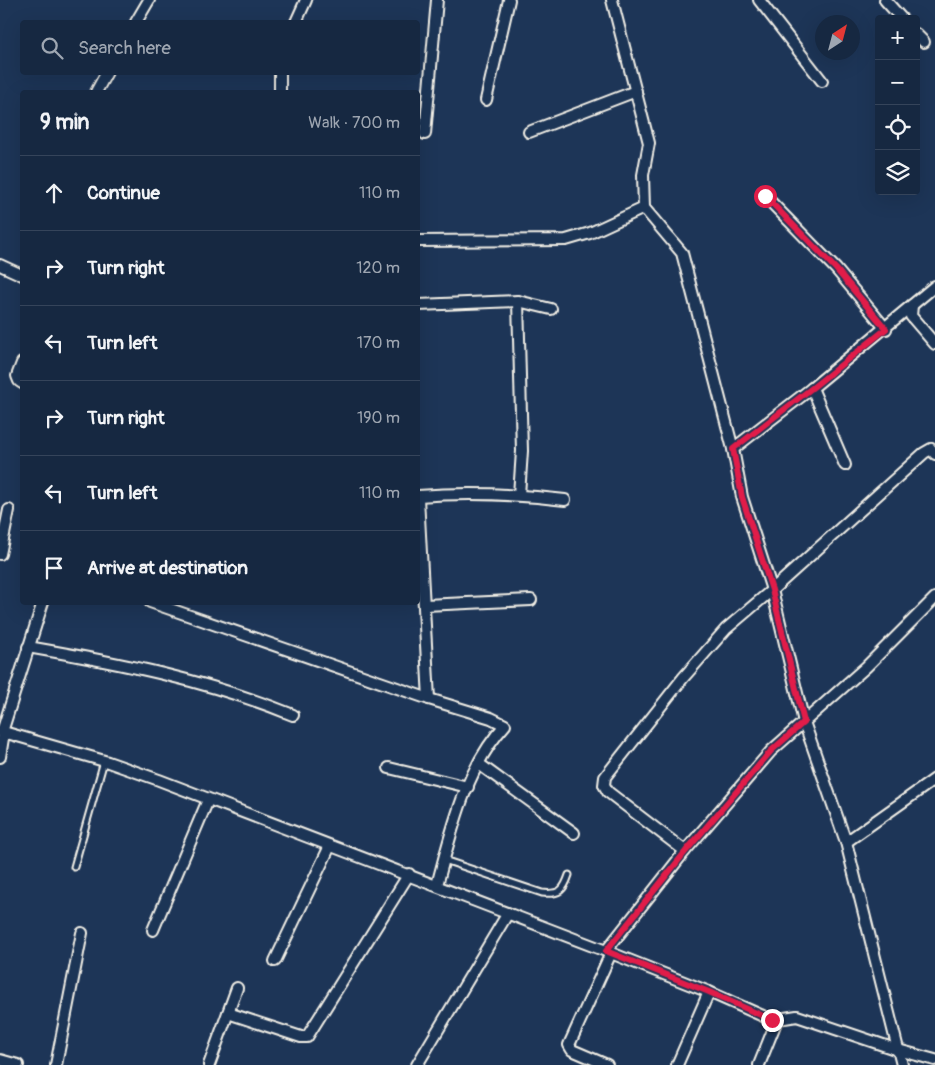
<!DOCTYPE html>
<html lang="en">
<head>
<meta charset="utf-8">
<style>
	:root { --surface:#162841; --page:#23344c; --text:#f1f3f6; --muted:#9ea6b1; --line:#35445a }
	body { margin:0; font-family:Pangolin,sans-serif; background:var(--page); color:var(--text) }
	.controls { position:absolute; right:15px; top:15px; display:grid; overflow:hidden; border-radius:5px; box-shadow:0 5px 20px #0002 }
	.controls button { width:45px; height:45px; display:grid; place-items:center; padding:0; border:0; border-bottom:1px solid var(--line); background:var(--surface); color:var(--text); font:25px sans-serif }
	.compass { position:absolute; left:815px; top:15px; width:45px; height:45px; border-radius:50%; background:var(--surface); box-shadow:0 5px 20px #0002; rotate:36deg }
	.stop { position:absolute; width:15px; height:15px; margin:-11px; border:4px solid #e11d48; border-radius:50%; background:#fff }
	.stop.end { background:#e11d48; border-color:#fff; box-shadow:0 1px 5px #0008 }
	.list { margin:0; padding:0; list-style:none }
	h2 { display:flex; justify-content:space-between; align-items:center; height:65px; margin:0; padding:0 20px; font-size:21px }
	h2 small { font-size:16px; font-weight:400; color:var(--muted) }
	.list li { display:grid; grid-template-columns:32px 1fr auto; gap:15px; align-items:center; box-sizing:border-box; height:75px; padding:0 20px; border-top:1px solid var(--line) }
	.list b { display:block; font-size:19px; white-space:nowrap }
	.list em { font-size:16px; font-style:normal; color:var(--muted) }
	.icon { flex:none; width:28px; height:28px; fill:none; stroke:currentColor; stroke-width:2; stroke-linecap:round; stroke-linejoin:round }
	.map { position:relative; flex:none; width:935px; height:1065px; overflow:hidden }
	.search { position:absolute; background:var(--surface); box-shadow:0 5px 20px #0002; left:20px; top:20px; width:400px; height:55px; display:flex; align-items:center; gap:12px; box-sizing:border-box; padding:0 18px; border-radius:5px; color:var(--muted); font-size:19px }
	.panel { position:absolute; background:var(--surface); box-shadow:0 5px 20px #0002; left:20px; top:90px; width:400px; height:515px; border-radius:5px }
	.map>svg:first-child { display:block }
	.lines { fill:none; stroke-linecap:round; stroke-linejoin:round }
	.service-casing { stroke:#f4f1e8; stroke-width:9 }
	.minor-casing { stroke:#f4f1e8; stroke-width:14 }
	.service { stroke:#1d3557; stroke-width:5 }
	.minor { stroke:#1d3557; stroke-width:10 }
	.route { stroke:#e11d48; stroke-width:6 }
</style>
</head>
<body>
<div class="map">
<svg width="935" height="1065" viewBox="0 0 935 1065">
	<rect width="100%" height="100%" fill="#1d3557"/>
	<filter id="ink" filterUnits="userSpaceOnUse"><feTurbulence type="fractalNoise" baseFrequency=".02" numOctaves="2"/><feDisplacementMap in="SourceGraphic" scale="10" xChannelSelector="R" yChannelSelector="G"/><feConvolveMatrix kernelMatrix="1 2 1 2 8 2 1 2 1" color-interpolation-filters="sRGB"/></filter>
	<g filter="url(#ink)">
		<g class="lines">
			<g class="service-casing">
				<g id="service">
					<path d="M444,860L542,893C560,895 564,890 569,875"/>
					<polyline points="74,867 104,761"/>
				</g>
			</g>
			<g class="minor-casing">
				<g id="minor">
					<polyline points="612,0 649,143 643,175 644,208 682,253 733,449 742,497 772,590 804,722 846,842 902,1065"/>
					<polyline points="759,0 822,81"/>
					<polyline points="885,0 902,19"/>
					<polyline points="136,22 149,0"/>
					<polyline points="296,22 306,0"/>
					<polyline points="916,34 924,42"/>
					<polyline points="280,72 280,92"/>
					<polyline points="96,92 107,72"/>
					<polyline points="486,100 509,0"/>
					<polyline points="529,132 636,91"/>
					<polyline points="425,134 437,0"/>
					<polyline points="765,196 836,269 886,329"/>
					<polyline points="418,241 566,240 590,233 644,208"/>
					<polyline points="0,265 22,275"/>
					<polyline points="518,301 522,451 519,495"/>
					<polyline points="418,305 518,301 551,309"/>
					<polyline points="912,305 911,316 935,344"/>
					<polyline points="22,363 17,376 19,381 22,383"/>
					<polyline points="812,388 845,465"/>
					<polyline points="733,449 812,388 935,286"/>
					<path d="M418,496C467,492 516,494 565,500"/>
					<polyline points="418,498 429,699"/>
					<polyline points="0,554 9,510"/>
					<path d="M150,602L429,699L491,718L505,725C465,769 452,830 437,885"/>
					<polyline points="425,605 531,600"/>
					<path d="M28,647C120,663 207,680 293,715"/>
					<polyline points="0,731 108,762 159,780 606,951 709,992 772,1020 797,1016 898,1050 935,1060"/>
					<polyline points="2,732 43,602"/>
					<polyline points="0,757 4,732"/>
					<polyline points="479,764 574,833"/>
					<polyline points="389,768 468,787"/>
					<polyline points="846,842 935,779"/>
					<polyline points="685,851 608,792 604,785 605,777 683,678 726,629 772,590 924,453 931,449 935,454"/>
					<polyline points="153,930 208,800"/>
					<polyline points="606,951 685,851 771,751 866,667 935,598"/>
					<polyline points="275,961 330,846"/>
					<polyline points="228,1013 301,1037 307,1037 409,874"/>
					<polyline points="0,1060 18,1065"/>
					<polyline points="56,1065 82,933"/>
					<polyline points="209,1065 237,988"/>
					<polyline points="417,1065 508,913"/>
					<polyline points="607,1065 572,1050 569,1045 611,953"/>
					<polyline points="677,1065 709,992"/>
					<polyline points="759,1065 777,1020"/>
				</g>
			</g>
			<use href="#service" class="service"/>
			<use href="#minor" class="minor"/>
		</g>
	</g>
	<g class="lines" filter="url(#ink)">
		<polyline class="route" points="765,196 836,269 886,329 812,388 733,449 742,497 772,590 804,722 771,751 686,851 606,951 709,992 772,1020"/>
	</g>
</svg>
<div class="controls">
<button>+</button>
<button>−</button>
<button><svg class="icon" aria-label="locate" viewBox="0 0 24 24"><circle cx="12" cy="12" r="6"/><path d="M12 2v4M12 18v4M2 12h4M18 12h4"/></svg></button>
<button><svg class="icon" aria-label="layers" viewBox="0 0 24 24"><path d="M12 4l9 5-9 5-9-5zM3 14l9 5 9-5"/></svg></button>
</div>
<svg class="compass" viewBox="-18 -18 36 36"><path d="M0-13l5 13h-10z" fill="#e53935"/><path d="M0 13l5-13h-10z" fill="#9ea6b1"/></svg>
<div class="stop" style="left:765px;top:196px"></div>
<div class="stop end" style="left:772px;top:1020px"></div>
<div class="search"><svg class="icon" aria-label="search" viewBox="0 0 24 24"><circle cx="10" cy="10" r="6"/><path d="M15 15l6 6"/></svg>Search here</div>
<section class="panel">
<h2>9 min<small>Walk · 700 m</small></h2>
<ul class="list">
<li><svg class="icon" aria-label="ahead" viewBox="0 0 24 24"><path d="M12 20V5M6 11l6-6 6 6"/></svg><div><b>Continue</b></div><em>110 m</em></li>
<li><svg class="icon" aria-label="right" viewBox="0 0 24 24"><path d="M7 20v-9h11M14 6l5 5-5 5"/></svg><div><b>Turn right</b></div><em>120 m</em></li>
<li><svg class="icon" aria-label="left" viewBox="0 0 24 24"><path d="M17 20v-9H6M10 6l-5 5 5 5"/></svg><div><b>Turn left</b></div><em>170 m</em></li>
<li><svg class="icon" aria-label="right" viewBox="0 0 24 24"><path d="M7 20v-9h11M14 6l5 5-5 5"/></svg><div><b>Turn right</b></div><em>190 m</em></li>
<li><svg class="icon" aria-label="left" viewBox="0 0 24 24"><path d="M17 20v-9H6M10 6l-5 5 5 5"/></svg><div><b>Turn left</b></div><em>110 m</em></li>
<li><svg class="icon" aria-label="arrive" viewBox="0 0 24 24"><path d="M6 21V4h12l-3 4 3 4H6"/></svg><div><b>Arrive at destination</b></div></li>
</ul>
</section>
</div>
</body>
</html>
